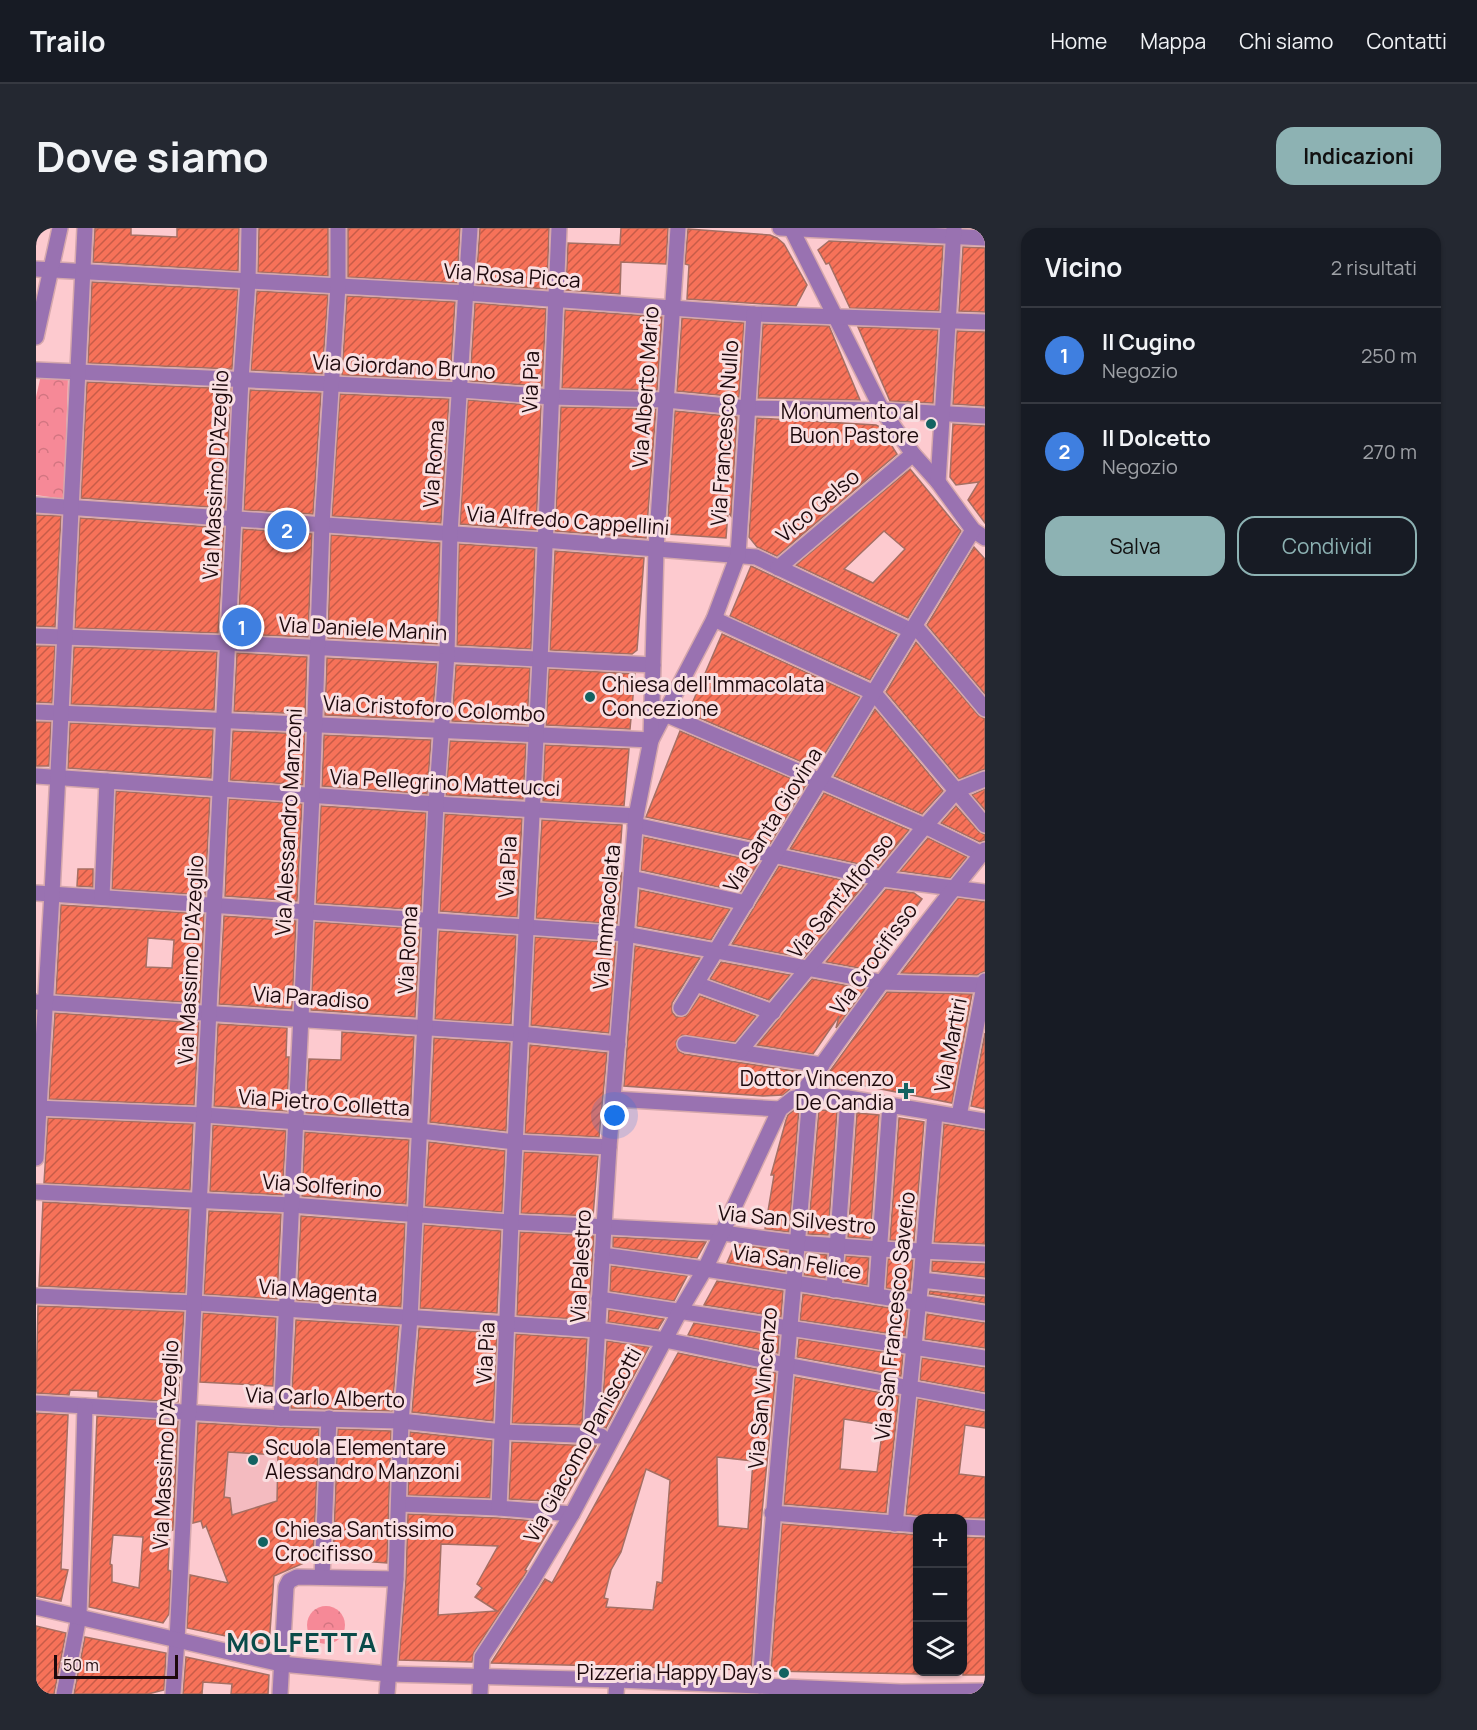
<!DOCTYPE html>
<html lang="it">
<head>
<meta charset="utf-8">
<style>
	:root { --surface:#171b24; --page:#242831; --text:#f1f3f6; --muted:#9ea1a6; --line:#363941; --accent:#8db2b3 }
	body { margin:0; font-family:Manrope,sans-serif; background:var(--page); color:var(--text) }
	.controls { position:absolute; right:18px; bottom:18px; display:grid; overflow:hidden; border-radius:12px; box-shadow:0 2px 4px #0004 }
	.controls button { width:54px; height:54px; display:grid; place-items:center; padding:0; border:0; border-bottom:2px solid var(--line); background:var(--surface); color:var(--text); font:30px sans-serif }
	.scale { position:absolute; left:18px; bottom:15px; width:124px; box-sizing:border-box; padding-left:6px; border:3px solid #1d090c; border-top:0; font-size:16px; line-height:21px; white-space:nowrap; color:#1d090c; -webkit-text-stroke:4px #f9dfe1; paint-order:stroke }
	.you { position:absolute; left:579px; top:888px; width:21px; height:21px; margin:-15px; border:4px solid #fff; border-radius:50%; background:#1a73e8; box-shadow:0 0 0 9px #1a73e833 }
	.badge { display:grid; place-items:center; width:39px; height:39px; border-radius:50%; background:var(--accent); color:#fff; font-size:20px; font-weight:700 }
	.pin { position:absolute; translate:-50% -50%; border:3px solid #fff; box-shadow:0 2px 6px #0006 }
	.list { margin:0; padding:0; list-style:none }
	h2 { display:flex; justify-content:space-between; align-items:center; height:78px; margin:0; padding:0 24px; font-size:26px }
	h2 small { font-size:20px; font-weight:400; color:var(--muted) }
	.list li { display:grid; grid-template-columns:39px 1fr auto; gap:18px; align-items:center; box-sizing:border-box; height:96px; padding:0 24px; border-top:2px solid var(--line) }
	.list b { display:block; font-size:22px; white-space:nowrap }
	.list p { margin:0; font-size:20px; white-space:nowrap; color:var(--muted) }
	.list em { font-size:20px; font-style:normal; color:var(--muted) }
	.actions { display:flex; gap:12px; padding:18px 24px }
	.actions a { flex:1; padding:14px 0; border:2px solid var(--accent); border-radius:18px; text-align:center; font-size:21px; color:var(--accent) }
	.actions .main { background:var(--accent); color:#111 }
	.icon { flex:none; width:33px; height:33px; fill:none; stroke:currentColor; stroke-width:2; stroke-linecap:round; stroke-linejoin:round }
	.map { position:relative; flex:none; width:949px; height:1466px; overflow:hidden; border-radius:18px }
	header { display:flex; align-items:center; gap:36px; box-sizing:border-box; height:84px; padding:0 30px; background:var(--surface); border-bottom:2px solid var(--line) }
	header strong { font-size:28px }
	nav { display:flex; gap:33px; margin-inline-start:auto; font-size:21px }
	.intro { display:flex; align-items:center; justify-content:space-between; box-sizing:border-box; height:144px; padding:0 36px }
	h1 { margin:0; font-size:42px }
	.button { padding:15px 27px; border-radius:18px; background:var(--accent); color:#111; font-size:21px; font-weight:700 }
	main { display:flex; gap:36px; padding:0 36px }
	aside { flex:1; background:var(--surface); border-radius:18px; box-shadow:0 2px 4px #0004 }
	.map>svg:first-child { display:block }
	.built { fill:#f4bbc0 }
	.park { fill:url(#park-crowns) }
	.building { fill:url(#building-hatch); stroke:#a56f63; stroke-width:1.5; fill-rule:evenodd }
	.lines { fill:none; stroke-linecap:round; stroke-linejoin:round }
	.minor-casing { stroke:#d5a7ac; stroke-width:18 }
	.tertiary-casing { stroke:#d5a7ac; stroke-width:18 }
	.minor { stroke:#9972b1; stroke-width:15 }
	.tertiary { stroke:#9972b1; stroke-width:15 }
	.poi-dot { fill:#136261; stroke:#f9dfe1; stroke-width:2 }
	.labels { text-anchor:middle; stroke-width:6; stroke-linejoin:round; paint-order:stroke }
	.street-label { font-size:21px; fill:#1d090c; stroke:#f9dfe1 }
	.poi-label { font-size:21px; fill:#1d090c; stroke:#f9dfe1; text-anchor:end }
	.district-label { font-size:27px; font-weight:bold; letter-spacing:1.5px; fill:#0a4b49; stroke:#f9dfe1 }
</style>
</head>
<body>
<header>
<strong>Trailo</strong>
<nav><a>Home</a><a>Mappa</a><a>Chi siamo</a><a>Contatti</a></nav>
</header>
<div class="intro"><h1>Dove siamo</h1><a class="button">Indicazioni</a></div>
<main>
<div class="map">
<svg width="949" height="1466" viewBox="0 0 949 1466">
	<defs>
		<pattern id="park-crowns" width="20" height="18" patternUnits="userSpaceOnUse" patternTransform="scale(1.5)"><rect width="20" height="18" fill="#f68997"/><path d="M2 6a3 3 0 1 1 6 0M12 15a3 3 0 1 1 6 0" fill="none" stroke="#d27581"/></pattern>
		<pattern id="building-hatch" width="6" height="6" patternUnits="userSpaceOnUse" patternTransform="scale(1.5)"><rect width="6" height="6" fill="#f77259"/><path d="M-1 1l2-2M0 6l6-6M5 7l2-2" fill="none" stroke="#c75c48"/></pattern>
	</defs>
	<rect width="100%" height="100%" fill="#fdcacf"/>
	<polygon class="built" points="160,1190 276,1196 273,1270 195,1288 192,1271 157,1268"/>
	<g class="park">
		<polygon points="5,147 32,149 28,271 0,267 0,169"/>
		<circle cx="290" cy="1397" r="19"/>
	</g>
	<g class="building">
		<polygon points="59,0 95,0 95,7 141,9 141,0 203,0 202,43 57,34"/>
		<polygon points="223,0 292,0 292,48 222,44"/>
		<polygon points="312,0 424,0 421,55 312,49"/>
		<polygon points="444,0 513,0 511,61 440,56"/>
		<polygon points="585,0 632,0 630,36 585,34 584,66 530,62 532,15 584,17"/>
		<polygon points="652,1 734,7 741,10 748,16 771,57 760,78 651,71 653,37 649,36"/>
		<polygon points="793,13 907,18 903,83 814,80 793,35 790,36 782,22"/>
		<polygon points="927,19 949,20 949,84 923,83"/>
		<polygon points="56,54 202,62 196,141 52,135"/>
		<polygon points="221,63 292,67 286,146 215,142"/>
		<polygon points="311,68 419,74 414,152 306,147"/>
		<polygon points="439,75 510,81 506,158 434,153"/>
		<polygon points="529,82 626,89 621,162 526,160"/>
		<polygon points="646,90 708,95 703,169 641,163"/>
		<polygon points="727,96 793,98 824,172 722,170"/>
		<polygon points="822,99 902,102 897,175 854,173"/>
		<polygon points="921,103 949,104 949,178 917,176"/>
		<polygon points="51,154 195,161 189,280 45,270"/>
		<polygon points="214,162 285,165 277,286 208,282"/>
		<polygon points="304,166 413,171 405,295 296,288"/>
		<polygon points="432,172 505,178 500,302 424,296"/>
		<polygon points="525,179 620,181 610,310 519,303"/>
		<polygon points="639,183 701,189 695,288 692,284 690,310 631,306"/>
		<polygon points="721,190 840,197 844,199 861,226 741,328 721,319 713,309"/>
		<polygon points="917,196 949,198 949,295 932,272 943,254 920,257 914,249"/>
		<path d="M874,241L925,303L872,390L760,337ZM848,303L869,321L837,355L808,341Z"/>
		<polygon points="0,287 25,288 19,399 0,398"/>
		<polygon points="44,290 188,300 182,405 39,400"/>
		<polygon points="207,301 276,306 272,409 202,406"/>
		<polygon points="295,307 404,315 401,416 292,410"/>
		<polygon points="423,316 499,321 495,421 421,417"/>
		<polygon points="938,319 949,331 949,466 891,397"/>
		<polygon points="519,323 608,330 601,422 596,426 514,422"/>
		<polygon points="715,338 861,407 834,452 694,388"/>
		<polygon points="686,406 824,469 780,540 652,485"/>
		<polygon points="880,414 942,487 949,491 949,541 923,551 850,464"/>
		<polygon points="0,418 19,418 16,475 0,474"/>
		<polygon points="38,419 181,424 178,482 35,476"/>
		<polygon points="201,425 271,429 269,486 198,483"/>
		<polygon points="291,430 401,436 396,492 289,487"/>
		<polygon points="420,437 494,440 491,497 416,493"/>
		<polygon points="513,441 599,446 594,501 510,497"/>
		<polygon points="839,481 907,563 886,586 798,548"/>
		<polygon points="0,494 15,494 13,538 0,538"/>
		<polygon points="34,495 177,502 175,550 32,540"/>
		<polygon points="197,503 269,506 267,557 194,552"/>
		<polygon points="644,503 770,557 734,616 610,589"/>
		<polygon points="288,507 395,512 391,566 286,558"/>
		<polygon points="414,513 490,516 487,571 410,567"/>
		<polygon points="509,517 593,521 588,578 507,573"/>
		<polygon points="949,561 949,582 936,567"/>
		<polygon points="80,563 174,570 169,667 76,661"/>
		<polygon points="788,565 873,602 842,640 754,621"/>
		<polygon points="193,571 266,576 261,673 189,668"/>
		<polygon points="285,578 390,585 385,682 280,675"/>
		<polygon points="920,578 942,603 949,607 949,612 944,614 905,595"/>
		<polygon points="409,586 486,591 481,689 404,683"/>
		<polygon points="506,592 586,597 582,654 586,644 581,696 500,690"/>
		<polygon points="608,609 723,634 705,664 605,642"/>
		<polygon points="892,610 931,629 914,650 864,643"/>
		<polygon points="743,638 828,657 768,730 696,716"/>
		<polygon points="42,641 57,641 57,659 41,658"/>
		<polygon points="850,661 878,665 886,671 834,742 790,734"/>
		<polygon points="604,662 694,681 675,712 601,698"/>
		<polygon points="922,670 949,674 949,743 941,747 865,745"/>
		<path d="M25,677L168,686L164,775L20,766ZM112,710L138,712L136,740L110,739Z"/>
		<polygon points="188,688 260,693 256,781 183,776"/>
		<polygon points="279,694 384,701 379,789 275,782"/>
		<polygon points="403,703 480,708 475,796 399,791"/>
		<polygon points="499,709 580,715 573,805 495,797"/>
		<polygon points="599,718 664,730 636,775 636,784 640,789 650,788 664,768 720,788 699,814 646,807 640,814 642,823 648,826 765,844 753,862 747,867 727,868 588,858"/>
		<polygon points="685,734 754,747 733,772 674,751"/>
		<polygon points="776,751 829,761 800,800 803,788 777,826 721,817"/>
		<polygon points="851,764 936,766 916,875 789,850"/>
		<polygon points="19,785 163,795 158,877 13,871"/>
		<polygon points="182,796 251,800 250,829 253,829 251,883 178,878"/>
		<polygon points="306,804 378,809 374,892 270,885 273,831 305,832"/>
		<polygon points="949,805 949,881 935,878"/>
		<polygon points="398,810 474,815 470,903 394,894"/>
		<polygon points="494,817 571,825 563,909 489,905"/>
		<polygon points="761,880 763,880 753,1004 729,1001 738,947 735,947 750,892 752,887"/>
		<polygon points="783,882 801,883 792,1007 772,1006"/>
		<polygon points="821,885 843,887 834,1011 812,1009"/>
		<polygon points="12,890 157,896 154,962 8,955"/>
		<polygon points="863,890 888,894 878,1013 854,1012"/>
		<polygon points="908,896 949,903 949,1016 898,1014"/>
		<polygon points="177,897 250,903 246,967 174,963"/>
		<polygon points="269,904 373,912 370,976 266,968"/>
		<polygon points="393,914 469,923 466,984 389,978"/>
		<polygon points="488,924 562,928 557,988 485,985"/>
		<polygon points="7,974 153,982 149,1065 3,1058"/>
		<polygon points="173,983 245,986 241,1071 168,1066"/>
		<polygon points="265,988 369,996 365,1079 261,1072"/>
		<polygon points="388,997 465,1003 461,1085 384,1080"/>
		<polygon points="484,1004 558,1008 552,1092 481,1087"/>
		<polygon points="577,1009 670,1014 661,1030 577,1019"/>
		<polygon points="699,1016 751,1023 749,1044 691,1035"/>
		<polygon points="770,1025 791,1027 789,1050 768,1047"/>
		<polygon points="810,1028 833,1030 831,1057 808,1053"/>
		<polygon points="852,1031 877,1032 874,1063 850,1060"/>
		<polygon points="896,1033 949,1036 949,1049 896,1043"/>
		<polygon points="575,1038 651,1048 638,1073 574,1063"/>
		<polygon points="681,1053 747,1063 745,1089 668,1077"/>
		<polygon points="894,1063 949,1069 949,1075 893,1066"/>
		<polygon points="767,1066 872,1083 869,1108 764,1092"/>
		<polygon points="2,1078 148,1084 142,1174 62,1169 62,1163 34,1162 33,1167 0,1165"/>
		<polygon points="573,1082 628,1091 622,1101 572,1094"/>
		<polygon points="167,1085 240,1090 237,1158 164,1154"/>
		<polygon points="891,1086 949,1095 949,1120 889,1111"/>
		<polygon points="260,1092 363,1098 356,1183 255,1180"/>
		<polygon points="658,1095 743,1108 742,1125 652,1107"/>
		<polygon points="383,1100 461,1105 457,1193 376,1184"/>
		<polygon points="480,1106 551,1111 546,1197 476,1195"/>
		<polygon points="763,1111 867,1127 865,1148 761,1129"/>
		<polygon points="571,1113 613,1119 570,1200 565,1198"/>
		<path d="M642,1125L740,1145L726,1284L715,1442L455,1435L509,1351L516,1355ZM681,1229L717,1233L712,1301L682,1298ZM610,1241L634,1252L626,1355L621,1354L617,1382L570,1379L572,1371L568,1370L575,1342L585,1324Z"/>
		<polygon points="886,1130 949,1140 949,1164 884,1152"/>
		<path d="M759,1149L863,1168L850,1285L748,1276ZM808,1191L847,1197L841,1244L804,1241Z"/>
		<polygon points="882,1171 949,1184 949,1200 929,1197 923,1246 949,1249 949,1290 895,1290 870,1286"/>
		<polygon points="0,1185 32,1187 25,1341 32,1342 25,1373 0,1368"/>
		<path d="M61,1188L142,1193L137,1302L134,1303L132,1342L135,1343L133,1386L127,1395L53,1379ZM77,1307L107,1309L103,1360L76,1354V1337L74,1336Z"/>
		<path d="M162,1195L283,1201L277,1331L238,1348L233,1417L151,1400L154,1347L192,1355L170,1298L167,1300L165,1293L157,1295ZM192,1224L242,1227L241,1273L196,1287L194,1270L188,1269Z"/>
		<polygon points="302,1201 355,1203 351,1335 297,1331"/>
		<polygon points="374,1204 456,1213 454,1270 372,1267"/>
		<polygon points="476,1214 555,1218 560,1218 527,1274 473,1271"/>
		<path d="M372,1286L462,1290L511,1294L516,1297L489,1342L491,1343L488,1348L438,1424L436,1434L363,1432L370,1351ZM405,1316L462,1318L441,1356L446,1360L439,1369L461,1383L402,1387Z"/>
		<polygon points="746,1296 882,1307 882,1446 735,1443"/>
		<polygon points="927,1309 949,1310 949,1447 927,1447"/>
		<polygon points="0,1398 30,1405 18,1466 0,1466"/>
		<polygon points="49,1409 130,1425 128,1462 112,1466 38,1466"/>
		<polygon points="150,1429 233,1447 232,1466 195,1466 196,1456 167,1454 166,1466 147,1466"/>
	</g>
	<g class="lines">
		<g class="minor-casing">
			<g id="minor">
				<polyline points="744,0 949,10"/>
				<polyline points="755,0 846,182 877,226 902,254 937,302 949,310"/>
				<polyline points="0,41 431,65 718,86 949,94"/>
				<polyline points="0,142 425,162 516,169 630,172 711,180 846,182 949,188"/>
				<polyline points="902,254 918,0"/>
				<polyline points="0,277 508,312 720,329 876,403"/>
				<polyline points="742,340 877,226"/>
				<polyline points="678,391 838,465 949,597"/>
				<polyline points="879,398 949,481"/>
				<polyline points="0,408 193,415 617,437"/>
				<polyline points="0,484 615,512 678,391 702,327 718,86"/>
				<polyline points="629,486 889,598 946,626"/>
				<polyline points="0,548 400,576 600,588"/>
				<polyline points="599,597 847,651 949,664"/>
				<polyline points="595,650 710,675"/>
				<polyline points="0,665 590,706 845,754 949,757"/>
				<polyline points="66,669 71,553"/>
				<polyline points="660,756 737,784"/>
				<polyline points="0,774 485,806 582,816"/>
				<polyline points="645,780 937,302"/>
				<polyline points="649,816 786,837"/>
				<polyline points="703,824 889,598 921,562 949,551"/>
				<path d="M764,868C823,783 884,701 949,622"/>
				<polyline points="578,871 744,881"/>
				<polyline points="0,880 168,887 384,903 479,914 573,919"/>
				<polyline points="923,888 949,753"/>
				<polyline points="0,930 16,666 49,0"/>
				<polyline points="0,964 255,977 475,994 687,1005 762,1015 844,1021 949,1026"/>
				<polyline points="566,1027 669,1041 949,1085"/>
				<polyline points="885,1052 949,1059"/>
				<polyline points="798,1062 812,870"/>
				<polyline points="0,1068 159,1075 562,1102 629,1112 750,1137 949,1174"/>
				<polyline points="840,1068 854,877"/>
				<polyline points="563,1071 949,1130"/>
				<polyline points="0,1175 245,1190 365,1193 467,1204 565,1208"/>
				<polyline points="245,1190 276,568 286,296 302,58 302,0"/>
				<polyline points="555,1208 573,919 600,588 615,512 620,321 642,0"/>
				<polyline points="363,1276 463,1280 536,1286"/>
				<polyline points="463,1280 475,994 504,432 523,0"/>
				<polyline points="736,1285 882,1297"/>
				<polyline points="859,1296 885,1052 899,885"/>
				<polyline points="926,1299 949,1300"/>
				<polyline points="286,1349 293,1190"/>
				<path d="M724,1458C738,1260 758,1064 774,867"/>
				<polyline points="28,1466 43,1388 49,1178"/>
				<polyline points="137,1466 141,1412 205,151 212,53 213,0"/>
				<polyline points="244,1466 250,1359 253,1353 261,1349 360,1351"/>
				<polyline points="351,1466 360,1351 365,1193 374,1090 400,576 411,426 414,305 434,0"/>
				<polyline points="444,1466 446,1429 496,1353 536,1286 644,1083 669,1041 744,881 758,870 774,867 812,870 949,893"/>
				<polyline points="580,1466 581,1452"/>
			</g>
		</g>
		<g class="tertiary-casing">
			<g id="tertiary">
				<polyline points="0,109 24,0"/>
				<polyline points="0,1379 245,1436 353,1446 581,1452 865,1464 949,1463"/>
			</g>
		</g>
		<use href="#minor" class="minor"/>
		<use href="#tertiary" class="tertiary"/>
	</g>
	<g class="poi-dot">
		<circle cx="895" cy="196" r="6"/>
		<circle cx="554" cy="469" r="6"/>
		<path d="M867 854h6v6h6v6h-6v6h-6v-6h-6v-6h6z"/>
		<circle cx="217" cy="1232" r="6"/>
		<circle cx="227" cy="1314" r="6"/>
		<circle cx="748" cy="1445" r="6"/>
	</g>
	<g class="labels">
		<g class="street-label">
			<text transform="translate(476 48) rotate(4)" y="7">Via Rosa Picca</text>
			<text transform="translate(368 139) rotate(3)" y="7">Via Giordano Bruno</text>
			<text transform="translate(495 154) rotate(-88)" y="7">Via Pia</text>
			<text transform="translate(610 159) rotate(-86)" y="7">Via Alberto Mario</text>
			<text transform="translate(689 205) rotate(-86)" y="7">Via Francesco Nullo</text>
			<text transform="translate(398 236) rotate(-86)" y="7">Via Roma</text>
			<text transform="translate(180 247) rotate(-87)" y="7">Via Massimo D'Azeglio</text>
			<text transform="translate(782 278) rotate(-40)" y="7">Vico Gelso</text>
			<text transform="translate(532 293) rotate(4)" y="7">Via Alfredo Cappellini</text>
			<text transform="translate(327 401) rotate(3)" y="7">Via Daniele Manin</text>
			<text transform="translate(398 481) rotate(3)" y="7">Via Cristoforo Colombo</text>
			<text transform="translate(409 555) rotate(3)" y="7">Via Pellegrino Matteucci</text>
			<text transform="translate(737 592) rotate(-58)" y="7">Via Santa Giovina</text>
			<text transform="translate(253 594) rotate(-87)" y="7">Via Alessandro Manzoni</text>
			<text transform="translate(472 639) rotate(-87)" y="7">Via Pia</text>
			<text transform="translate(805 668) rotate(-51)" y="7">Via Sant'Alfonso</text>
			<text transform="translate(571 689) rotate(-85)" y="7">Via Immacolata</text>
			<text transform="translate(372 722) rotate(-87)" y="7">Via Roma</text>
			<text transform="translate(838 731) rotate(-54)" y="7">Via Crocifisso</text>
			<text transform="translate(155 732) rotate(-87)" y="7">Via Massimo D'Azeglio</text>
			<text transform="translate(275 770) rotate(4)" y="7">Via Paradiso</text>
			<text transform="translate(915 817) rotate(-79)" y="7">Via Martiri</text>
			<text transform="translate(288 875) rotate(4)" y="7">Via Pietro Colletta</text>
			<text transform="translate(286 958) rotate(4)" y="7">Via Solferino</text>
			<text transform="translate(761 992) rotate(5)" y="7">Via San Silvestro</text>
			<text transform="translate(761 1034) rotate(9)" y="7">Via San Felice</text>
			<text transform="translate(545 1038) rotate(-87)" y="7">Via Palestro</text>
			<text transform="translate(282 1063) rotate(4)" y="7">Via Magenta</text>
			<text transform="translate(859 1088) rotate(-84)" y="7">Via San Francesco Saverio</text>
			<text transform="translate(450 1125) rotate(-87)" y="7">Via Pia</text>
			<text transform="translate(727 1160) rotate(-85)" y="7">Via San Vincenzo</text>
			<text transform="translate(289 1170) rotate(2)" y="7">Via Carlo Alberto</text>
			<text transform="translate(130 1217) rotate(-87)" y="7">Via Massimo D'Azeglio</text>
			<text transform="translate(547 1217) rotate(-61)" y="7">Via Giacomo Paniscotti</text>
		</g>
		<g class="poi-label">
			<text x="883" y="191">Monumento al<tspan x="883" dy="24">Buon Pastore</tspan></text>
			<text x="566" y="464" text-anchor="start">Chiesa dell'Immacolata<tspan x="566" dy="24">Concezione</tspan></text>
			<text x="858" y="858">Dottor Vincenzo<tspan x="858" dy="24">De Candia</tspan></text>
			<text x="229" y="1227" text-anchor="start">Scuola Elementare<tspan x="229" dy="24">Alessandro Manzoni</tspan></text>
			<text x="239" y="1309" text-anchor="start">Chiesa Santissimo<tspan x="239" dy="24">Crocifisso</tspan></text>
			<text x="736" y="1452">Pizzeria Happy Day's</text>
		</g>
		<g class="district-label">
			<text x="266" y="1424">MOLFETTA</text>
		</g>
	</g>
</svg>
<div class="controls">
<button>+</button>
<button>−</button>
<button><svg class="icon" aria-label="layers" viewBox="0 0 24 24"><path d="M12 4l9 5-9 5-9-5zM3 14l9 5 9-5"/></svg></button>
</div>
<div class="scale">50 m</div>
<div class="you"></div>
<div class="pin badge" style="left:206px;top:399px;background:#3f7fe0">1</div>
<div class="pin badge" style="left:251px;top:302px;background:#3f7fe0">2</div>
</div>
<aside>
<h2>Vicino<small>2 risultati</small></h2>
<ul class="list">
<li><span class="badge" style="background:#3f7fe0">1</span><div><b>Il Cugino</b><p>Negozio</p></div><em>250 m</em></li>
<li><span class="badge" style="background:#3f7fe0">2</span><div><b>Il Dolcetto</b><p>Negozio</p></div><em>270 m</em></li>
</ul>
<div class="actions"><a class="main">Salva</a><a>Condividi</a></div>
</aside>
</main>
</body>
</html>
